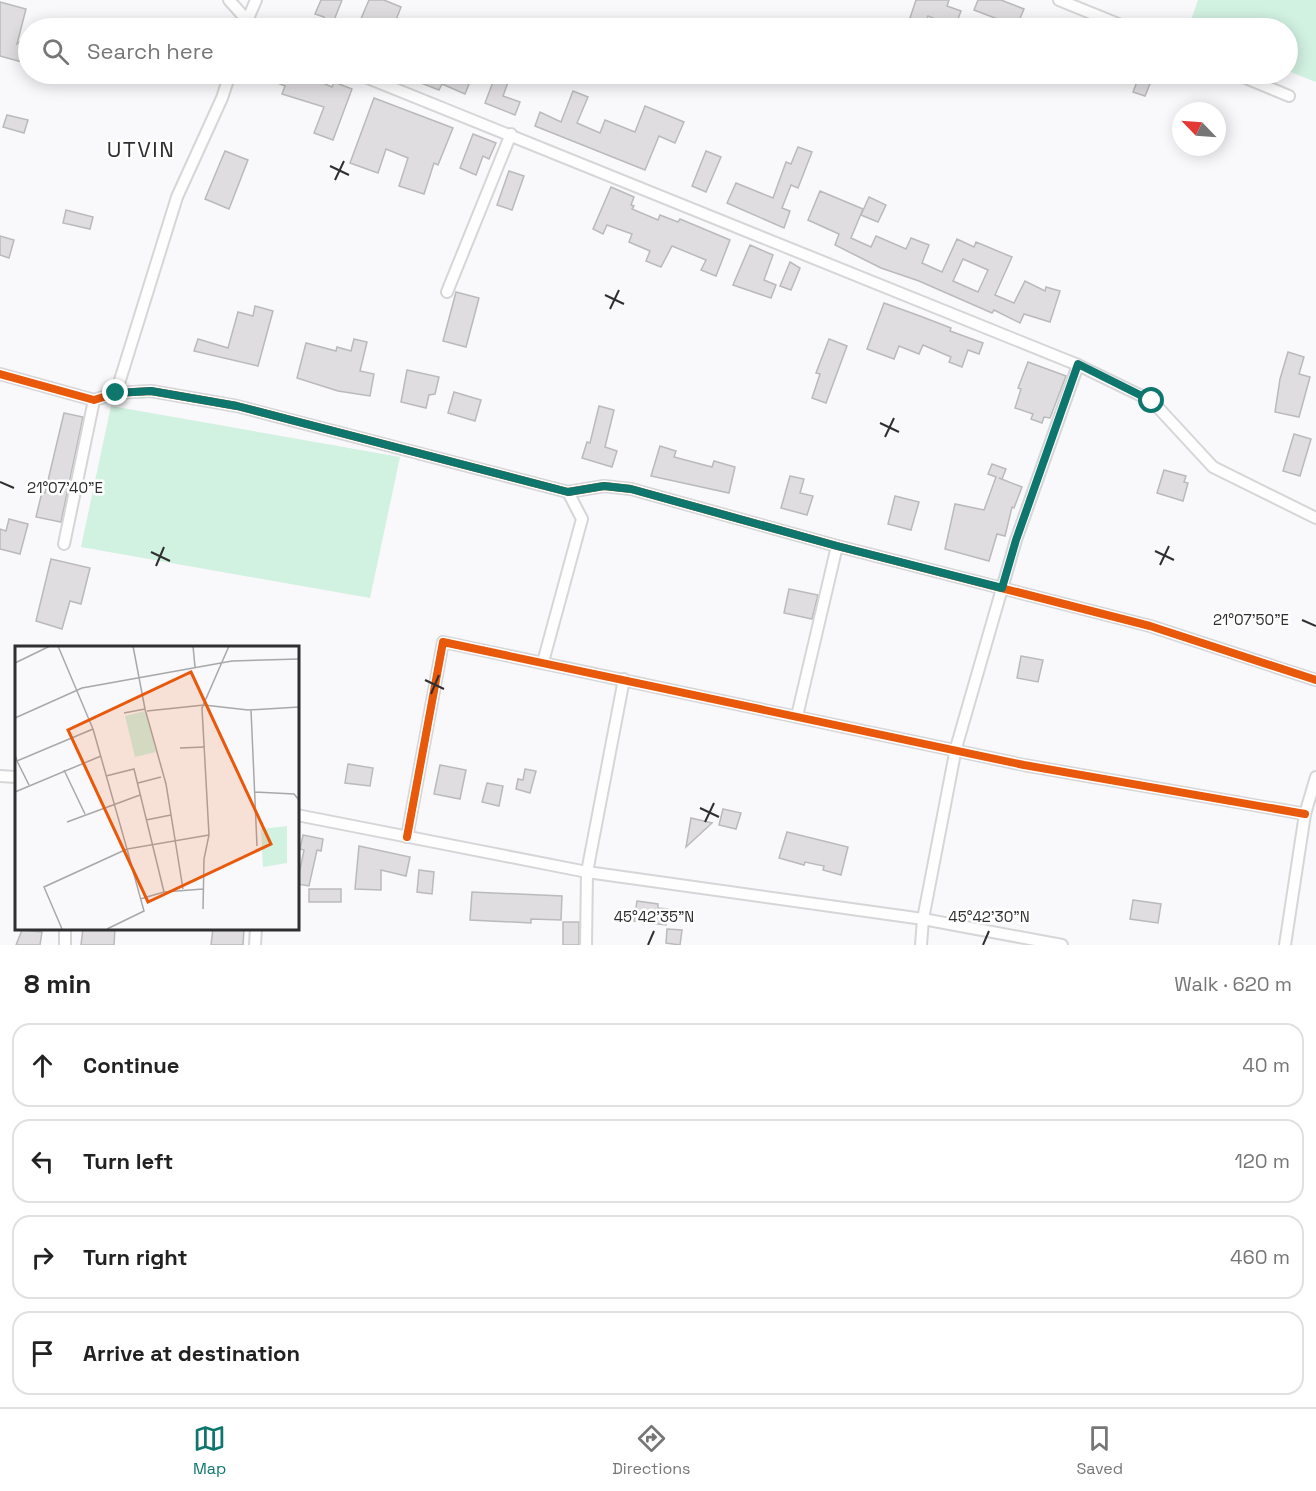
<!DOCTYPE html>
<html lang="en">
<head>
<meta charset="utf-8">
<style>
	:root { --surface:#fff; --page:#f2f2f2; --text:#222; --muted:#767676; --line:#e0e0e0; --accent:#0f766e }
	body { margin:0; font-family:"Space Grotesk",sans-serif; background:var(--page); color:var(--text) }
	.compass { position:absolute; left:1172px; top:102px; width:54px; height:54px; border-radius:50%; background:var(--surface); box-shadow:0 3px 15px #0003; rotate:295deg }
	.stop { position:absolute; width:18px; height:18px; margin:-14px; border:4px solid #0f766e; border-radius:50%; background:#fff }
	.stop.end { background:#0f766e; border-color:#fff; box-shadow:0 2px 6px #0008 }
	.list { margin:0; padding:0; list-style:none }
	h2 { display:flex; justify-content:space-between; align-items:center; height:78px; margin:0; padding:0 24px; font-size:26px }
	h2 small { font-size:20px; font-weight:400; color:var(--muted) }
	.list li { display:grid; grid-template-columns:39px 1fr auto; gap:18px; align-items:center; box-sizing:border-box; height:84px; margin:0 12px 12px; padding:0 12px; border:2px solid var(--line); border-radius:18px }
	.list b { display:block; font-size:22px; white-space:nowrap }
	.list em { font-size:20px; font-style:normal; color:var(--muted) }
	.icon { flex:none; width:33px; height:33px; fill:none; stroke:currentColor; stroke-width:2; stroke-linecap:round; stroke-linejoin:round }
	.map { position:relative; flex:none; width:1316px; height:945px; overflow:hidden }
	.search { position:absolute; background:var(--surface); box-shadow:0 3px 15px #0003; left:18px; right:18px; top:18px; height:66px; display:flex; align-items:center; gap:15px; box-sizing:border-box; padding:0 21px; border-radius:33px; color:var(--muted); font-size:22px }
	.sheet { height:462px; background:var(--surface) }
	nav { display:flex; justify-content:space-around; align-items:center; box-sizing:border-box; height:84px; border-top:2px solid var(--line); background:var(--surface); font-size:16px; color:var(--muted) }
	nav a { display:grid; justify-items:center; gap:3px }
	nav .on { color:var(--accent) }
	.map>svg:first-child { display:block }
	.green { fill:#d1f1e1 }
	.building { fill:#dfdddf; stroke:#bbbabb; stroke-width:1.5; fill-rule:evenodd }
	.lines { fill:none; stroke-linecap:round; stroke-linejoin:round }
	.minor-casing { stroke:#d6d5d7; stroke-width:14 }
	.minor { stroke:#fefefe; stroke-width:10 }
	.cycleway-casing { stroke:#fff; stroke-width:11 }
	.cycleway { stroke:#e8590c; stroke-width:8 }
	.route { stroke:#0f766e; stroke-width:8 }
	.ticks { fill:none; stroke:#2f2f30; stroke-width:2 }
	.labels { text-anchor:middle; stroke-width:5; stroke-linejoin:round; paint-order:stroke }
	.quarter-label { font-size:22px; letter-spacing:1.5px; fill:#2f2f30; stroke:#fff }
	.inset-road { fill:none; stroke:#a8a8a9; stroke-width:1.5 }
	.view { fill:#e8590c; fill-opacity:0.15; stroke:#e8590c; stroke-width:3 }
	.inset-edge { fill:none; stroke:#2f2f30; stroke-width:3 }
	.ticks-label { font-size:15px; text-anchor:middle; fill:#2f2f30; stroke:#fff; stroke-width:5; stroke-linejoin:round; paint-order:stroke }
</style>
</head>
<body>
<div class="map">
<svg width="1316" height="945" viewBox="0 0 1316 945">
	<rect width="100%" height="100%" fill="#f9f8fa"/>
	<g class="green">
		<polygon points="1198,0 1316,0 1316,82 1288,71 1288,28 1200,28 1190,23"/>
		<polygon points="111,406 400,457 370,598 81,547"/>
	</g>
	<g class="building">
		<polygon points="321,0 342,0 331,28 320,28 324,17 315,14"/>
		<polygon points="369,0 384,0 401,7 393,28 373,24 371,28 357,28"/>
		<polygon points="916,0 949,0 947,6 961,11 955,27 928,16 924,26 909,21"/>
		<polygon points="978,0 1001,0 1024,9 1016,28 996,28 1000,20 974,10"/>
		<polygon points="0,2 26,9 17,44 28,36 22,62 0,56"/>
		<polygon points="256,74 302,74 332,87 334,82 352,89 333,140 314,133 324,107 282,94 285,86"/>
		<polygon points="398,74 473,74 465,94 442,84 439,90"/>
		<polygon points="496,74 511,74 503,96 520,102 515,115 485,103"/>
		<polygon points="1140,74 1154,74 1145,96 1133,92"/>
		<polygon points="573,91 588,97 577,123 600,133 605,120 635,132 645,106 684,122 675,143 659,136 645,170 535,126 540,112 561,122"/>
		<polygon points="374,98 453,128 438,165 434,163 424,194 399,186 408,158 386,149 378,173 350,163"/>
		<polygon points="7,115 28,120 24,133 3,127"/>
		<polygon points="473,134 496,143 489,159 483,156 476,175 460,168"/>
		<polygon points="798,147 812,152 798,188 791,185 782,208 790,211 784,228 727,203 736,183 773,198 786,162 791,164"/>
		<polygon points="225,151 248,160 229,209 205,199"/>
		<polygon points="706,151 721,157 706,192 692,186"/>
		<polygon points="509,171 524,176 512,210 497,205"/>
		<polygon points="611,187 634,197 631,205 634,206 632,209 658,220 660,215 678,222 680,219 730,240 716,276 701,270 706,260 672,246 661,267 646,261 650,251 629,242 632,234 607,225 603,234 593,229"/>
		<path d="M820,191L863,209L851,238L871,247L876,236L906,249L911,238L929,245L922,263L942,272L957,239L974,247L976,242L1012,257L995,295L1014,303L1025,281L1045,291L1046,287L1060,291L1050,322L1024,314L1020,323L994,310L992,313L919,281L881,268L835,245L839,234L808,220ZM963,259L988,270L978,292L953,281Z"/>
		<polygon points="869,197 886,205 878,222 861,215"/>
		<polygon points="66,210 93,217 90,229 63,223"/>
		<polygon points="0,236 14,240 9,258 0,255"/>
		<polygon points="750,245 773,255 764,280 776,285 771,298 733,285"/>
		<polygon points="790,262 800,268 791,290 780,286"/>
		<polygon points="456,292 479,298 466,347 443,341"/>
		<polygon points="884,303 920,316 951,328 950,331 983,343 979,354 968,350 962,367 949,362 951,357 923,345 919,354 899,346 894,359 867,349"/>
		<polygon points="255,306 273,311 258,366 194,351 198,339 228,348 238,312 253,316"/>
		<polygon points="354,339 367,342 360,371 374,374 370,396 338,391 297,378 306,343 336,351 337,347 351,351"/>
		<polygon points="829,339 847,346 826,403 812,398 820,374 816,373"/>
		<polygon points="1288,352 1304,357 1299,374 1310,377 1299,417 1275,412 1280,379"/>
		<polygon points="1028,362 1066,376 1050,418 1044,417 1042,423 1031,419 1033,414 1015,408 1021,389 1018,388"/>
		<polygon points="407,370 439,377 435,394 429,395 426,408 401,402"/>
		<polygon points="454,392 481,400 475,421 448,413"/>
		<polygon points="599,406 614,410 605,447 617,451 612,467 582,458 587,442 590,443"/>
		<polygon points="64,413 83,417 61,522 36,517 42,492 45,493"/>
		<polygon points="1294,434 1311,439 1300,476 1283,471"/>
		<polygon points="660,446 676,451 674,457 712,467 714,461 735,467 729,493 651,476"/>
		<polygon points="992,464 1006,469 1002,479 999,478 1022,487 1014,508 1012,507 1005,536 997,534 989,561 945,549 955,504 984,510 996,477 988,474"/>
		<polygon points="1164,470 1186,476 1184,482 1188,483 1183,501 1157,493"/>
		<polygon points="790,476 804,479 800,493 813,496 807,515 781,508"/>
		<polygon points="895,496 919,502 911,530 888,524"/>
		<polygon points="9,519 28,524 20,554 0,549 0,529 6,531"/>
		<polygon points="51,559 90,568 81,604 70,601 62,629 36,621"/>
		<polygon points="789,589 818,595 812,619 784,613"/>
		<polygon points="1021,656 1043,660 1038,682 1017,678"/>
		<polygon points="348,764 373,768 370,786 345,783"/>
		<polygon points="440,765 466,770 460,799 434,794"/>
		<polygon points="525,769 536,771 530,793 516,789 518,779 523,780"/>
		<polygon points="487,783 503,786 499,806 482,802"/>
		<polygon points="723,809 741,813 736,829 719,825"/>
		<polygon points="691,818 712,823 686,847"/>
		<polygon points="787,832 848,847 841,875 823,870 824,866 805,862 804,865 779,858"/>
		<polygon points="303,835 323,839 321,851 317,850 309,886 297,884 304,850 300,849"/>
		<polygon points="359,846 410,857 406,876 381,870 381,890 355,889"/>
		<polygon points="419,870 434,872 432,894 417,892"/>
		<rect x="309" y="889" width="32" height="13"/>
		<polygon points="472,892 562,896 561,920 531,919 531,923 470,920"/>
		<polygon points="1133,900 1161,904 1158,923 1130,919"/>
		<polygon points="637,901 658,904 658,908 668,909 666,925 634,921"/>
		<rect x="563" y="922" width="16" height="23"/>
		<polygon points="83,928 115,928 114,945 81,945"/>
		<polygon points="213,928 244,928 243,945 211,945"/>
		<polygon points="667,929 682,930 680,945 666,943"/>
		<polygon points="22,930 42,932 40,945 16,945"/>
	</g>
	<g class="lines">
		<g class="minor-casing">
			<g id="minor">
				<polyline points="229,0 254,28"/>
				<polyline points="1059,0 1128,28"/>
				<polyline points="244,28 256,0"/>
				<polyline points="358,74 1078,365 1152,401 1213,467 1316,518"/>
				<polyline points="1236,74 1289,96"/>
				<polyline points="447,292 511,134"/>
				<polyline points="0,374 94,400 116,393 151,391 237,406 568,492 604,486 631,489 837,546 1150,626 1316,680"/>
				<polyline points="116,393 177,197 222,98 230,74"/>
				<polyline points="64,544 94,400"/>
				<polyline points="543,662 582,519 568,492"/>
				<polyline points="797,716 837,546"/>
				<polyline points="0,776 16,777"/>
				<polyline points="297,815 587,872 923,919 921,945"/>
				<polyline points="407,837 443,642 1024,765 1305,814"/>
				<polyline points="65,945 65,928"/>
				<polyline points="255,945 256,928"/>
				<polyline points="586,945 587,872 624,679"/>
				<polyline points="1062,945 923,919 956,748 1016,540 1078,365"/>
				<polyline points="1285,945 1305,814 1316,777"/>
			</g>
		</g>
		<use href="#minor" class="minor"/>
		<g class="cycleway-casing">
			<g id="cycleway">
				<polyline points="0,374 94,400 116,393 151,391 237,406 568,492 604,486 631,489 837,546 1150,626 1316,680"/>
				<polyline points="407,837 443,642 1024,765 1305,814"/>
			</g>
		</g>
		<use href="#cycleway" class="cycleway"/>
	</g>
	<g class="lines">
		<polyline class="route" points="116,393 151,391 237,406 568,492 604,486 631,489 837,546 1002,588 1016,540 1078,364 1152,401"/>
	</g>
	<path class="ticks" d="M330,166L349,175M335,180L344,161M605,295L624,304M610,309L619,290M880,423L899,432M885,437L894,418M0,482L14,488M1155,551L1174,560M151,552L170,561M1160,565L1169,546M156,566L164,547M1302,620L1316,626M425,680L444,689M431,694L439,675M700,808L719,817M705,822L714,803M648,945L654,931M983,945L989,931"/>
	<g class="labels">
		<g class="quarter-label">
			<text x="141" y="157">UTVIN</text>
		</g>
	</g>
	<g transform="translate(15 646)">
		<rect width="284" height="284" fill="#f9f8fa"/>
		<path d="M130,65L141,106L120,111L110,70ZM272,180V217L248,221L246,183Z" fill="#d1f1e1"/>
		<path class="inset-road" d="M118,0L130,63L151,138L168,243M178,0L180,21M0,17L35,0M236,64L242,200M132,65L189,59L233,64L284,61M109,67L130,63M0,72L67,42L217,15L284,13M165,102L190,101M0,109L2,115L78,83L43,0M2,115L14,139M49,124L70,168M91,130L119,123L149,246M123,137L146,131M0,146L86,110M240,146L279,148L284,154M131,174L156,169M52,176L125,149M125,253L149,246L188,243M188,263L189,213L194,189L187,62L214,0M47,283L29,241L112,203L78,83M92,283L129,265L112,203L194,189"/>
		<path class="view" d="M176,26L256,198L133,256L53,84Z"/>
		<rect width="284" height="284" class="inset-edge"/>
	</g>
	<g class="ticks-label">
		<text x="65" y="493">21°07'40"E</text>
		<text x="1251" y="625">21°07'50"E</text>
		<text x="654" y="922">45°42'35"N</text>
		<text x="989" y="922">45°42'30"N</text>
	</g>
</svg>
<svg class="compass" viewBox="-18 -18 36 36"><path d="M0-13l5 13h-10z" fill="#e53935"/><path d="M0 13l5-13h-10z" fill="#767676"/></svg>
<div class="stop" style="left:1152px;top:401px"></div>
<div class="stop end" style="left:116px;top:393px"></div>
<div class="search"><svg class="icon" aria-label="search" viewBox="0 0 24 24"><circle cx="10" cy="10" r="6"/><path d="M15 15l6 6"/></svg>Search here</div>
</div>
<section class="sheet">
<h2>8 min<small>Walk · 620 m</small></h2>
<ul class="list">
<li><svg class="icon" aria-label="ahead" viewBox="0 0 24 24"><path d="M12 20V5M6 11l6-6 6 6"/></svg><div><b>Continue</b></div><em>40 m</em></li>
<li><svg class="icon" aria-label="left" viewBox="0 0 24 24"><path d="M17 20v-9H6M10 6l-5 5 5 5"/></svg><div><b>Turn left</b></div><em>120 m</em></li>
<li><svg class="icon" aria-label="right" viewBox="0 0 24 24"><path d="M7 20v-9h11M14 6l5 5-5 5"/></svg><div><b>Turn right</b></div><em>460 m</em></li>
<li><svg class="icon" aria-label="arrive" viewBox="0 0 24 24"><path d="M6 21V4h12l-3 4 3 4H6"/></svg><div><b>Arrive at destination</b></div></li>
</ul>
</section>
<nav>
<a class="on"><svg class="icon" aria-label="map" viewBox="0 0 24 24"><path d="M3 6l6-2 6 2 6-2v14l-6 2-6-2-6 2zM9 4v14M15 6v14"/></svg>Map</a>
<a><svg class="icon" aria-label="directions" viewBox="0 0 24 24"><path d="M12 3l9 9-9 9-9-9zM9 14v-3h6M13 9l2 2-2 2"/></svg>Directions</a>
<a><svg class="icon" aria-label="saved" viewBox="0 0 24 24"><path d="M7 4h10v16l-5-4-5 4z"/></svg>Saved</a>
</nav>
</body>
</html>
